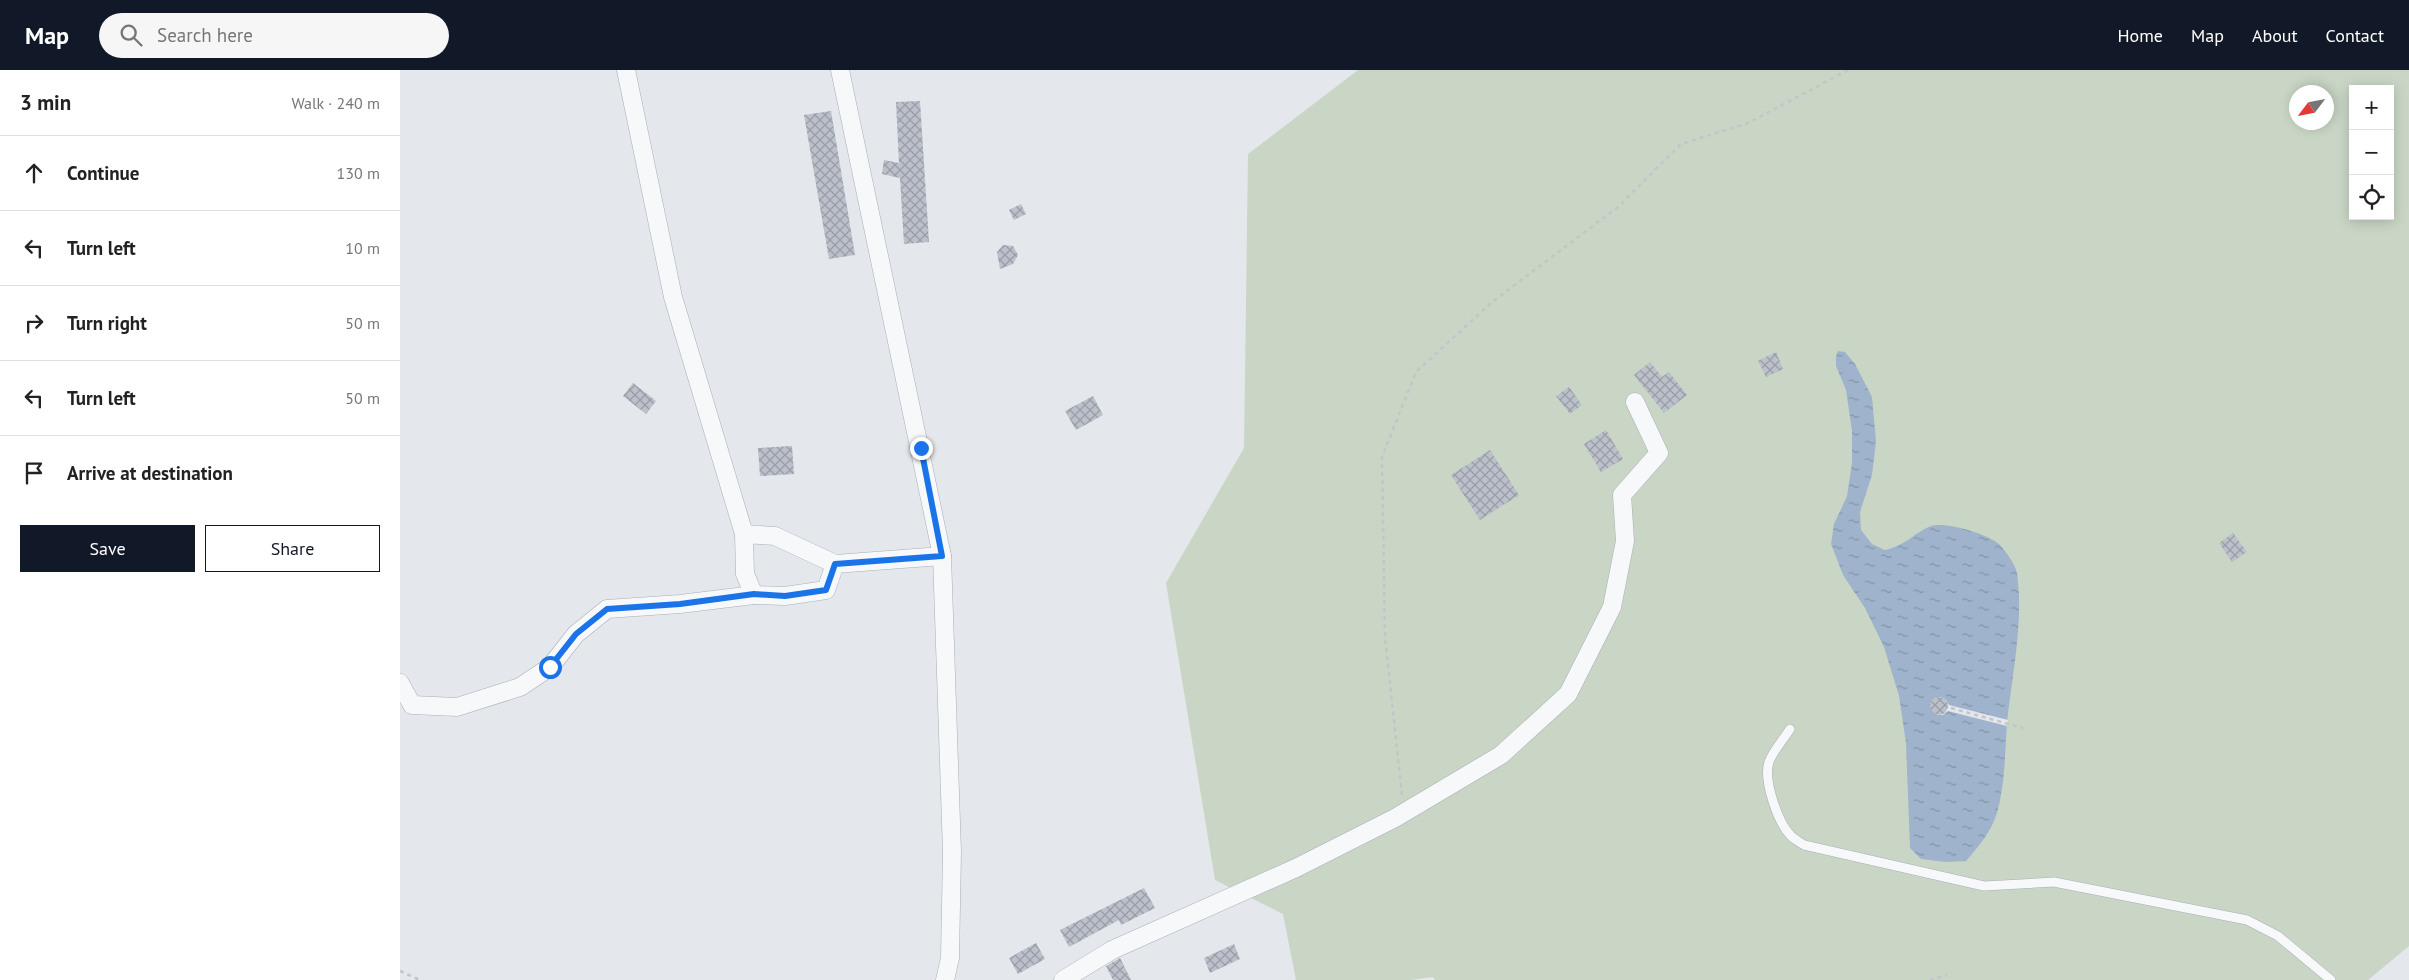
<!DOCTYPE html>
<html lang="en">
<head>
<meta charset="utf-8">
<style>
	:root { --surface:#fff; --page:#f6f6f6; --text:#222; --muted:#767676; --line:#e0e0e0; --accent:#111827 }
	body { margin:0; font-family:"PT Sans",sans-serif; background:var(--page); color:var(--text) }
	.controls { position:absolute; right:15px; top:15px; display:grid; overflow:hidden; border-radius:0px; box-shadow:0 2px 12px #0003 }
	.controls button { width:45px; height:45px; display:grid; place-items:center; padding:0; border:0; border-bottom:1px solid var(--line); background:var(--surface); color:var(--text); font:25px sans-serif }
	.compass { position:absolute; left:1889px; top:15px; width:45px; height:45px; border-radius:50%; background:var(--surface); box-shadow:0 2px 12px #0003; rotate:238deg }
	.stop { position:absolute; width:15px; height:15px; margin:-11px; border:4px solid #1a73e8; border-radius:50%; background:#fff }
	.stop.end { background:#1a73e8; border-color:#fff; box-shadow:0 1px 5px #0008 }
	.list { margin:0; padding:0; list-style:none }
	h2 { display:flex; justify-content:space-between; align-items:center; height:65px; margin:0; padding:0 20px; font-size:21px }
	h2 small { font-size:16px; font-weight:400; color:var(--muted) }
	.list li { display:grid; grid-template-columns:32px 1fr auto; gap:15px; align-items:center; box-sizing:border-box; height:75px; padding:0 20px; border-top:1px solid var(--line) }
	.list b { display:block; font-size:19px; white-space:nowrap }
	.list em { font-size:16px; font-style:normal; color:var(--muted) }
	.actions { display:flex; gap:10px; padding:15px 20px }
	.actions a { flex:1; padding:11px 0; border:1px solid var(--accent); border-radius:0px; text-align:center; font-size:18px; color:var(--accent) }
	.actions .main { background:var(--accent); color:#fff }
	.icon { flex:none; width:28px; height:28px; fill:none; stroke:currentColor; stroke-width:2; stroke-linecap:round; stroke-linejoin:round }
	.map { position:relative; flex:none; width:2009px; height:910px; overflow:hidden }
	header { display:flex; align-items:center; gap:30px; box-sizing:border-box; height:70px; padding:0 25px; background:var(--accent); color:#fff }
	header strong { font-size:24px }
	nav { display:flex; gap:28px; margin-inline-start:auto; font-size:18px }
	.search { width:350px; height:45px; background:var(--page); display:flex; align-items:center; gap:12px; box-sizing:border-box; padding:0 18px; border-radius:28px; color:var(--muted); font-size:19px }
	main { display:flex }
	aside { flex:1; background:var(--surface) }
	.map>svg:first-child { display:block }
	.green { fill:#c9d6c5; fill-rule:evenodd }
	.water { fill:url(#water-ripples) }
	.pier { fill:#e4e7ec }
	.building { fill:url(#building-cross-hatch) }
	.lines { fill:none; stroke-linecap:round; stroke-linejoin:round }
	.lane-casing { stroke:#a9aeb7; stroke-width:10 }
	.street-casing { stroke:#a9aeb7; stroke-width:19 }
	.path { stroke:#c2c5cb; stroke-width:2.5; stroke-dasharray:4 4; stroke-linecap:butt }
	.lane { stroke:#f7f8fa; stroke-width:9 }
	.street { stroke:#f7f8fa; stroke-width:18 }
	.route { stroke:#1a73e8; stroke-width:6 }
</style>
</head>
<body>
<header>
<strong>Map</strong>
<div class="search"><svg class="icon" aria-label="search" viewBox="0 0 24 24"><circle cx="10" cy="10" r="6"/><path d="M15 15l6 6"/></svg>Search here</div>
<nav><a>Home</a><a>Map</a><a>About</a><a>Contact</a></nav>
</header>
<main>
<aside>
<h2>3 min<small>Walk · 240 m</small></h2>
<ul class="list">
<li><svg class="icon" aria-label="ahead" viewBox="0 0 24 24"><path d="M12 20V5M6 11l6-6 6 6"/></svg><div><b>Continue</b></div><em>130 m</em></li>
<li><svg class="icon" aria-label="left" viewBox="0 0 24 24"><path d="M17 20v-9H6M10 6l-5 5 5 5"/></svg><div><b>Turn left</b></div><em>10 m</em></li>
<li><svg class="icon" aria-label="right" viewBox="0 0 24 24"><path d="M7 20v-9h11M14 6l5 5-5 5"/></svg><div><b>Turn right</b></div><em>50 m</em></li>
<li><svg class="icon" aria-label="left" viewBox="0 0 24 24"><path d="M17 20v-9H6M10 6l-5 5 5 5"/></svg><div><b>Turn left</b></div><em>50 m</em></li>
<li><svg class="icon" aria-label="arrive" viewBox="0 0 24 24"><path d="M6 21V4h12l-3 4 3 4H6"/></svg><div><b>Arrive at destination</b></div></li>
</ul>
<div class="actions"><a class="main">Save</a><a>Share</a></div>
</aside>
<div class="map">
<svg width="2009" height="910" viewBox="0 0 2009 910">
	<defs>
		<pattern id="water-ripples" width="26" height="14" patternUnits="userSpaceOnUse" patternTransform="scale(1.25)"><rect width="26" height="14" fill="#9fb4cc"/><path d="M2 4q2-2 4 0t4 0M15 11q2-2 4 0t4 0" fill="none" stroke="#8293a7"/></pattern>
		<pattern id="building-cross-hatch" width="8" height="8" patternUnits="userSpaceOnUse" patternTransform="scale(1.25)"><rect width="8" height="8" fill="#bbc0ca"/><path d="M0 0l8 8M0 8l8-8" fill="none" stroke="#989da6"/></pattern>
	</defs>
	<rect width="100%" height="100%" fill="#e4e7ec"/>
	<path class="green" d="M958,0H2009V876L1968,910H1035L1033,907L1011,910H896L883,844L815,810L766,513L844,378L848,84ZM1953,19H1990V146H1953ZM1896,22H1926V52H1896Z"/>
	<path class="water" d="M1438,281L1445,282L1455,294L1472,327L1476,371L1472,405L1460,442L1461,460L1472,474L1485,480C1507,475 1512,464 1531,456C1545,451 1588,464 1599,474C1605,480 1616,495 1617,503C1624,553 1612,604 1607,653C1605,684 1605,714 1597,743C1591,762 1579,776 1566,791L1546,792L1521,789L1510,778L1506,673L1499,626L1484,577L1465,538L1443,505L1431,474L1434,454L1447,426L1452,393V361L1446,320L1436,296V286Z"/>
	<polygon class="pier" points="1541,627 1546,630 1549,635 1608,650 1607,656 1548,641 1543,645 1537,645 1531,638 1531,632 1535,628"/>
	<g class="building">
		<polygon points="520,31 529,172 504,174 500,108 482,104 484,90 499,93 496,32"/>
		<polygon points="431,41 455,185 429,189 404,45"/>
		<polygon points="621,134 626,144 614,150 609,140"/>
		<polygon points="603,175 613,176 618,185 613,194 600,199 597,182"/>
		<polygon points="1376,282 1383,299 1366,307 1358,291"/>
		<polygon points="1250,292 1262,307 1269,302 1287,325 1264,343 1234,305"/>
		<polygon points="233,313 256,331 246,344 223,326"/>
		<polygon points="1169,317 1182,335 1170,344 1156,326"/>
		<polygon points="693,326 703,345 676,360 665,341"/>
		<polygon points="1206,360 1223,389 1201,402 1184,374"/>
		<polygon points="392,376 394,404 360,406 358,378"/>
		<polygon points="1090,380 1119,425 1080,450 1051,405"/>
		<polygon points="1833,463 1847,482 1832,492 1819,473"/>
		<circle cx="1539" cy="636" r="9"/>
		<polygon points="744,818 755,838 721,855 719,850 669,877 660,860"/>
		<polygon points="636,873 645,889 618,904 609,888"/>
		<polygon points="834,874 840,889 810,903 804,888"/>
		<polygon points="720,888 731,910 713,910 706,896"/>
	</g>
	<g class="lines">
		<g class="lane-casing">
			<path id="lane" d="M1390,659C1384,669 1373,681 1369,692C1363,710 1378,753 1391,766C1395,770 1400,772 1404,775L1584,816L1654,812L1847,850L1878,866L1931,910"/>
		</g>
		<g class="street-casing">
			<g id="street">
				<polyline points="226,0 273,227 344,464"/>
				<polyline points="440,0 542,486 552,782 550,888 545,910"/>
				<polyline points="435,494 426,520 385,526 354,525 345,504 344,464 375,466 435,494 542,486"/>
				<polyline points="0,613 12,635 57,637 120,617 150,597 176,564 207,539 280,534 354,525"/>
				<polyline points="663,910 712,880 896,798 995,748 1101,685 1168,624 1212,537 1225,471 1222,425 1259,383 1235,332"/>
			</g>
		</g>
		<g class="path">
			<polyline points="1551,638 1623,658"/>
			<polyline points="1002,725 985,567 982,387 1016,302 1092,232 1218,137 1281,74 1348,53 1448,0"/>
			<polyline points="0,901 20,910"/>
			<polyline points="1530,910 1547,905"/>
		</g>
		<use href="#lane" class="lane"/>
		<use href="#street" class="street"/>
	</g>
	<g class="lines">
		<polyline class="route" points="150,597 176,564 207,539 280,534 354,524 385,526 426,520 435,494 542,486 521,378"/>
	</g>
</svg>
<div class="controls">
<button>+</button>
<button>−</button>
<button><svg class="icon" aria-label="locate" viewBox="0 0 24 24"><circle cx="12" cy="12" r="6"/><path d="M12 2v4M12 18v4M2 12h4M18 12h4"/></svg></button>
</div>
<svg class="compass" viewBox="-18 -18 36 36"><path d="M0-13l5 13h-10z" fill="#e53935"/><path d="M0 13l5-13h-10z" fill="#767676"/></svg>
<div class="stop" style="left:150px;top:597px"></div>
<div class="stop end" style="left:521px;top:378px"></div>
</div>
</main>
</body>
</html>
